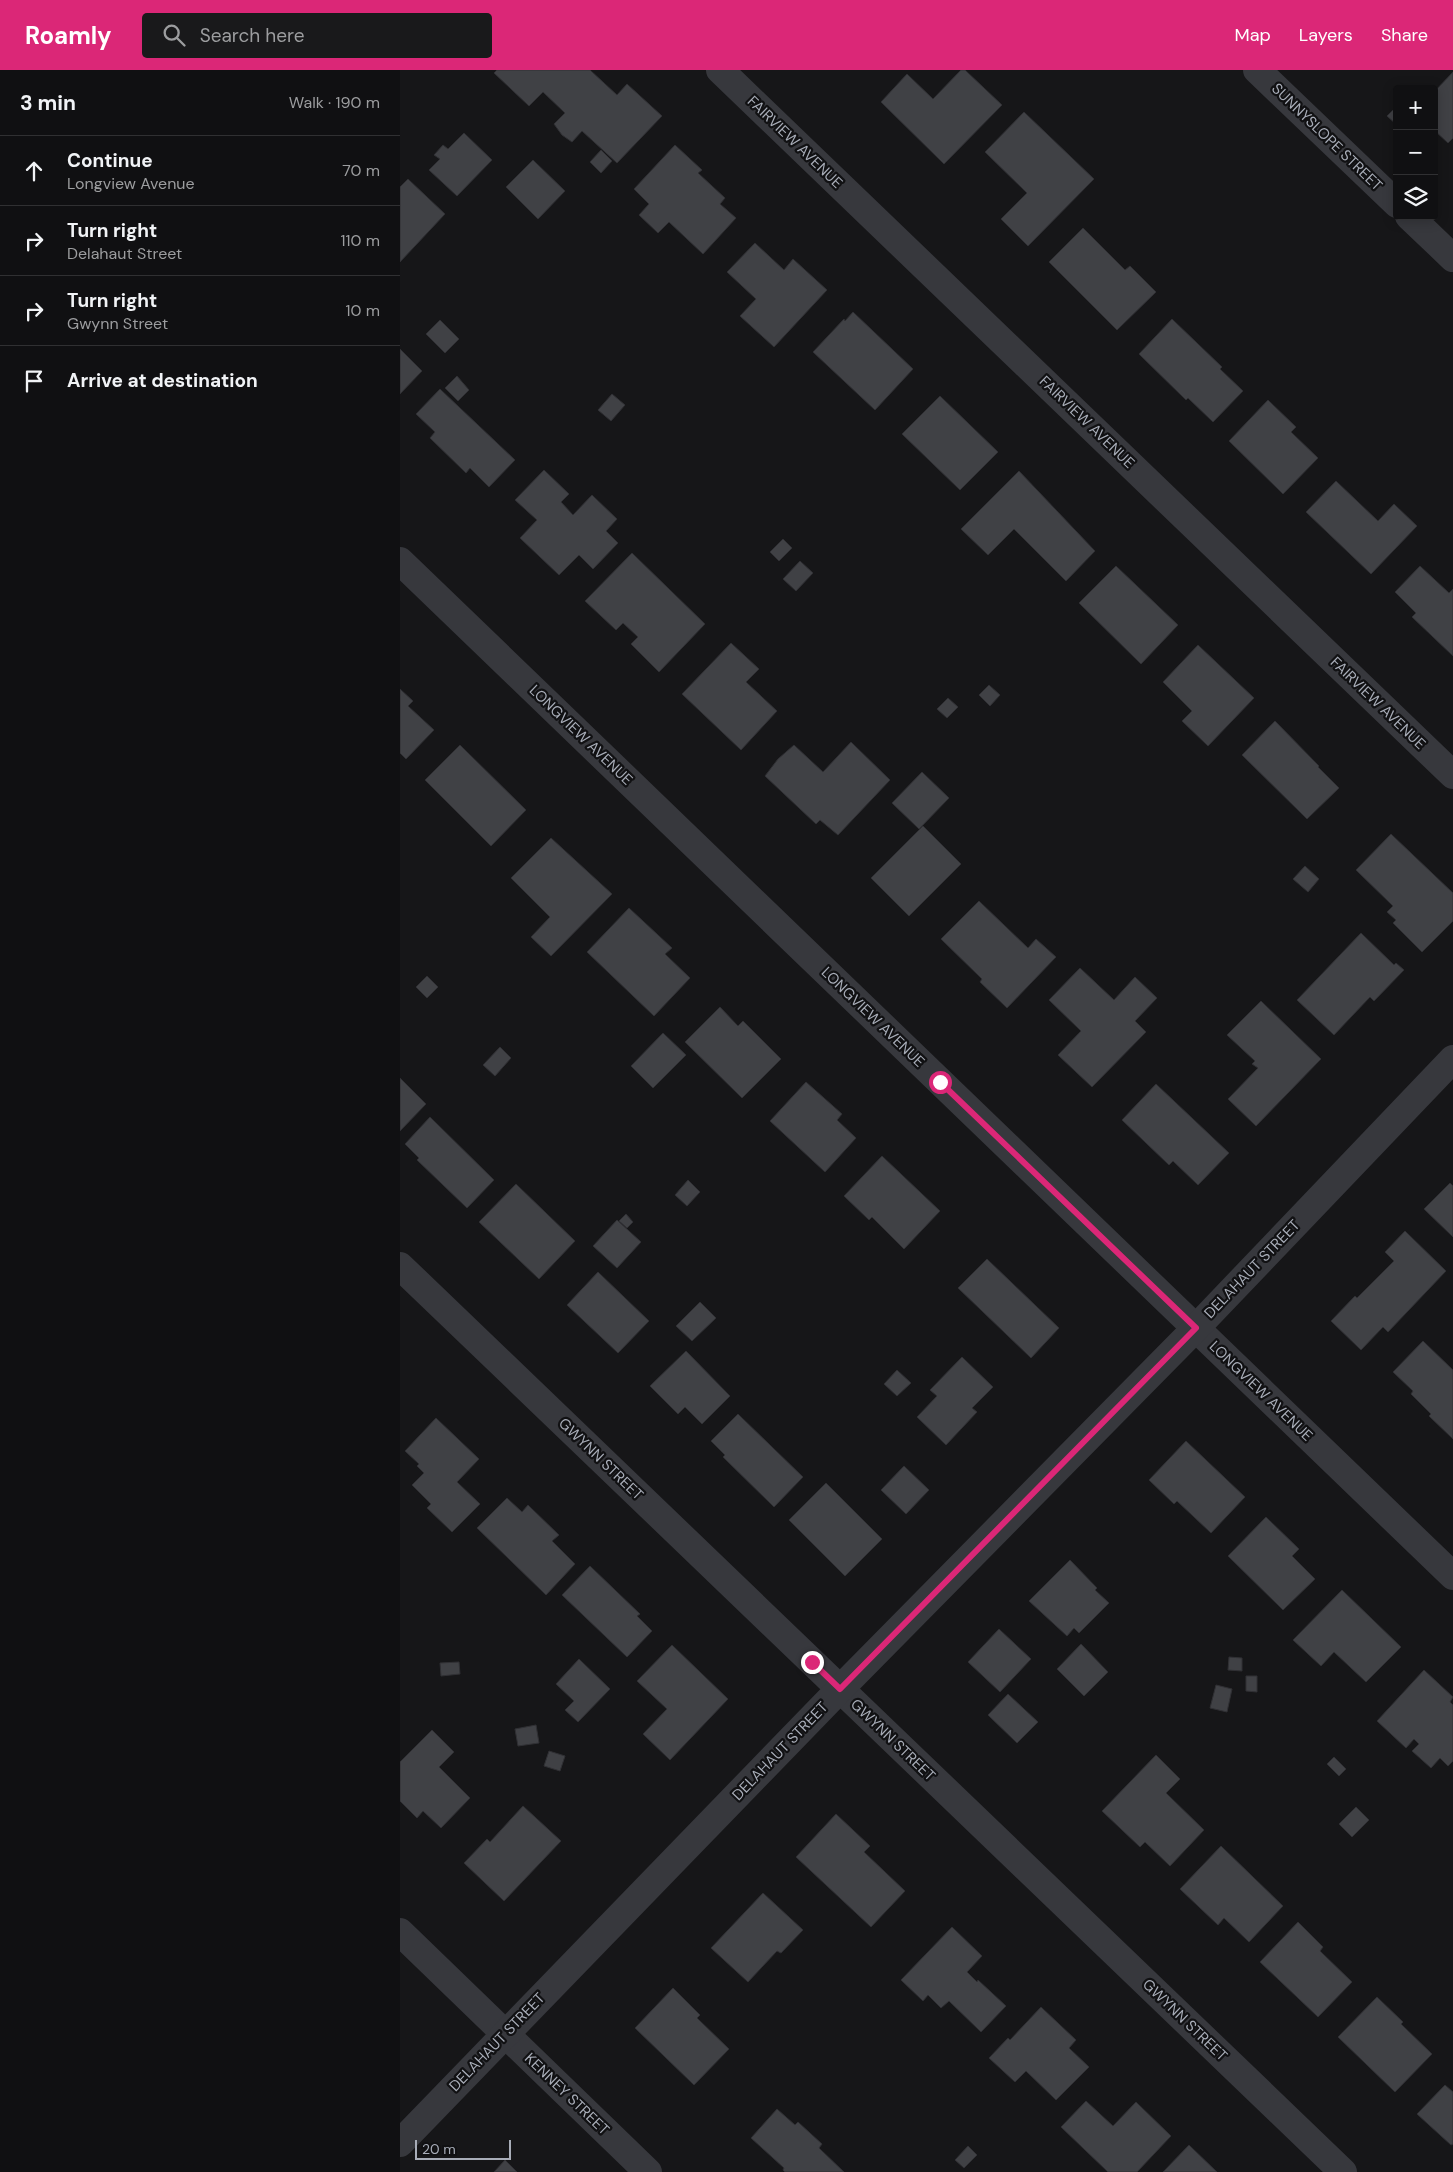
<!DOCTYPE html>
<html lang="en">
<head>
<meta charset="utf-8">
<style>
	:root { --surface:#101012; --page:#19191b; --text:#f1f3f6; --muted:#9c9d9f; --line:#303032; --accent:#db2777 }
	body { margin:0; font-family:"DM Sans",sans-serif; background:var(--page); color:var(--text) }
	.controls { position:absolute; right:15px; top:15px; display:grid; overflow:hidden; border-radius:5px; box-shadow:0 2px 12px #0003 }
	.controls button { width:45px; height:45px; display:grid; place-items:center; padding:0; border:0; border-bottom:1px solid var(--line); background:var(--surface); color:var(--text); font:25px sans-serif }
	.scale { position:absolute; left:15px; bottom:12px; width:96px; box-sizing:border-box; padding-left:5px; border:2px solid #a8adb8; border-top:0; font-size:14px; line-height:18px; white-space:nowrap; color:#a8adb8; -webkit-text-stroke:4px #111113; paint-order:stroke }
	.stop { position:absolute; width:15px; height:15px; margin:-11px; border:4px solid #db2777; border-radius:50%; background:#fff }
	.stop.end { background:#db2777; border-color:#fff; box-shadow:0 1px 5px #0008 }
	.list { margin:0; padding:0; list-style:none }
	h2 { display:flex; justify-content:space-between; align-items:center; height:65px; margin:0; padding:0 20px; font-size:21px }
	h2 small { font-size:16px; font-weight:400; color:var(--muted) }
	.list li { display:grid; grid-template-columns:32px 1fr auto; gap:15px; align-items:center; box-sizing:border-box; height:70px; padding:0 20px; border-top:1px solid var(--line) }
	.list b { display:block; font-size:19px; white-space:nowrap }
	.list p { margin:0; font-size:16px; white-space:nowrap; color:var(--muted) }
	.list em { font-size:16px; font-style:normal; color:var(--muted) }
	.icon { flex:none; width:28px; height:28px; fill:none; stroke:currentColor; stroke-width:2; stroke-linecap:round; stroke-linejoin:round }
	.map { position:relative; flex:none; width:1053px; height:2102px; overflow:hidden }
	header { display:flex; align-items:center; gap:30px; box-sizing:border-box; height:70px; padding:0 25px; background:var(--accent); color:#fff }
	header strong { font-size:24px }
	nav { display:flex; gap:28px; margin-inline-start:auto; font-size:18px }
	.search { width:350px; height:45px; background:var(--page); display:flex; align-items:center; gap:12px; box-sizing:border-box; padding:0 18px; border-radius:5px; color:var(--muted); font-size:19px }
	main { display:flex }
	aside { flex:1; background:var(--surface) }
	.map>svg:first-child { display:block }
	.building { fill:#404145; stroke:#303034 }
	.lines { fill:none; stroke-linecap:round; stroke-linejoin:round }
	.minor { stroke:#37383d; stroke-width:28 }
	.route { stroke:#db2777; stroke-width:6 }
	.labels { text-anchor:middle; stroke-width:4.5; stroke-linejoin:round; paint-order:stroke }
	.street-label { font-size:15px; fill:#a8adb8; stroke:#111113 }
</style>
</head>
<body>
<header>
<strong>Roamly</strong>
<div class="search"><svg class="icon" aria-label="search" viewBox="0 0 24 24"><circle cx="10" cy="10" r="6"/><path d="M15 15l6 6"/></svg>Search here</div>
<nav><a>Map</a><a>Layers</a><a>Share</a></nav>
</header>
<main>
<aside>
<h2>3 min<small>Walk · 190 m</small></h2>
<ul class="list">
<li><svg class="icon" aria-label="ahead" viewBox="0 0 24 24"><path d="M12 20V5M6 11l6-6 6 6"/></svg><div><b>Continue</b><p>Longview Avenue</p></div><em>70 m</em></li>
<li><svg class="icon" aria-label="right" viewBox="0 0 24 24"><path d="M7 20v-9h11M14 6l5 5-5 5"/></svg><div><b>Turn right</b><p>Delahaut Street</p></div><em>110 m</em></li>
<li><svg class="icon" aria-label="right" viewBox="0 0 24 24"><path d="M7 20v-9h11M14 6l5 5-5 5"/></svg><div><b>Turn right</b><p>Gwynn Street</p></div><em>10 m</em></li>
<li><svg class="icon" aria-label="arrive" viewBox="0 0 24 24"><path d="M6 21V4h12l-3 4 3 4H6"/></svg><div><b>Arrive at destination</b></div></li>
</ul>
</aside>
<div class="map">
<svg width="1053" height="2102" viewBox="0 0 1053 2102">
	<rect width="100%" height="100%" fill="#161618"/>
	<g class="building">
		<polygon points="97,0 190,0 217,25 227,14 262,46 217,93 182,61 172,72 162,65 154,54 165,43 143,22 129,36 94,3"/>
		<polygon points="561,0 565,0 602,35 544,94 481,32 507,4 533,29"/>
		<polygon points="1053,2 1053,68 1048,73 1034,60 1034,22"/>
		<polygon points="997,36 997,55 987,46"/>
		<polygon points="624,42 694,109 628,176 601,149 627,123 585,82"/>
		<polygon points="64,63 92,90 57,126 29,100 40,89 34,85 43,75 48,79"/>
		<polygon points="275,75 302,100 298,103 325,128 320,134 336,148 303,184 269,152 258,163 239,145 249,134 234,119"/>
		<polygon points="201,80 212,91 201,103 190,92"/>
		<polygon points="133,90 165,121 138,149 106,117"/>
		<polygon points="8,109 45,144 0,192 0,117"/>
		<polygon points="683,158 725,200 730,196 756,222 717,260 649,192"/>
		<polygon points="355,173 384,200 393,189 427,220 374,277 340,246 356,229 327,202"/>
		<polygon points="453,242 513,299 475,340 413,282 444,249 445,251"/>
		<polygon points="772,249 822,297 820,299 843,321 813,352 788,328 786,330 739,284"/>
		<polygon points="40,250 59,269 45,283 26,264"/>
		<polygon points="0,279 22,301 0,324"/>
		<polygon points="57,306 69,320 58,331 45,318"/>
		<polygon points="40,319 115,390 89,417 70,398 66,403 30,368 35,362 16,344"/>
		<polygon points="212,324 225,335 211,351 198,340"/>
		<polygon points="540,326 598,382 560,420 502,364"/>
		<polygon points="868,330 896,357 891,362 918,388 883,424 829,371"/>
		<polygon points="144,400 169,424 161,432 173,445 192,425 217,449 206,461 218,473 193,499 179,485 159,505 120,468 137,450 115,430"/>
		<polygon points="619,401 695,481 666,511 614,459 588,485 561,459"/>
		<polygon points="936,411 978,451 994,434 1017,456 971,504 906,442"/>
		<polygon points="383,469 392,478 379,491 370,482"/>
		<polygon points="232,483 305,554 259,602 231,574 238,567 223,553 216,560 185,531"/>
		<polygon points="400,491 413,503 396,521 383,509"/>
		<polygon points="716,496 778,555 741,594 679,533"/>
		<polygon points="1020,496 1049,523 1053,519 1053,586 1012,547 1016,543 995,522"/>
		<polygon points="331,573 359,599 346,612 377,641 341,680 282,624"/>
		<polygon points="798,575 854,628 808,676 782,651 792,641 763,612"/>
		<polygon points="589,615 600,625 590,636 579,625"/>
		<polygon points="0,619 13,631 8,636 34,660 6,689 0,683"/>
		<polygon points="548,628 558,637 547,648 537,639"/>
		<polygon points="875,651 919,696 918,697 939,718 907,749 842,685"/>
		<polygon points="451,672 490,710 438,765 420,750 416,754 365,706 378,689 394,675 423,702"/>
		<polygon points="60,675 126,740 91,776 25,710"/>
		<polygon points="522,702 549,728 519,759 492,733"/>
		<polygon points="523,756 561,794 509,846 471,808"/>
		<polygon points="991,764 1053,823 1053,851 1022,882 993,853 996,850 987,842 993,836 956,800"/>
		<polygon points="151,768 212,824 151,886 131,867 150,847 111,808"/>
		<polygon points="905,796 919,809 908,822 893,809"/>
		<polygon points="579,831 628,878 636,869 656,887 607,938 580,912 582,909 541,869"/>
		<polygon points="229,838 272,878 265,884 290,908 254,946 187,882"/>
		<polygon points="961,863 994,895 996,893 1004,900 974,931 970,927 934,965 897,930"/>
		<polygon points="680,898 714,930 735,907 757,928 735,951 746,962 692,1017 658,985 681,961 649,930"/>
		<polygon points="27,906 38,917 27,928 16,917"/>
		<polygon points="861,931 921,989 856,1056 828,1029 858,998 852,994 855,991 827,965"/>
		<polygon points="320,937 338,956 343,951 381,989 342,1028 285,972"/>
		<polygon points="263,963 286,985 253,1018 231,996"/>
		<polygon points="100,977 111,988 95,1006 83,995"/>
		<polygon points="0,1008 26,1034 0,1061"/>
		<polygon points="406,1012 442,1044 437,1050 456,1068 425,1102 370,1051"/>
		<polygon points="756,1014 829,1083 798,1115 773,1091 769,1095 722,1050"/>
		<polygon points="30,1047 94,1110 67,1138 17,1090 19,1088 5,1074"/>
		<polygon points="482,1086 540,1141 504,1179 472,1147 469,1150 444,1126"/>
		<polygon points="288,1110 300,1122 287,1136 275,1125"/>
		<polygon points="1050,1113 1053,1116 1053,1167 1024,1139"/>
		<polygon points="116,1114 175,1171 139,1209 79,1152"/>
		<polygon points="226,1144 233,1152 227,1158 219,1151"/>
		<polygon points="217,1150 241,1172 217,1198 193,1176"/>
		<polygon points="1005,1161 1046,1201 988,1262 983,1257 961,1280 931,1251 955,1226 957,1228 994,1191 985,1182"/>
		<polygon points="587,1189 659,1258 631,1288 558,1218"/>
		<polygon points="198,1202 249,1251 218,1283 167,1235"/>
		<polygon points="300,1232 316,1248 292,1271 276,1256"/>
		<polygon points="1023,1271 1053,1300 1053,1369 1029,1346 1031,1344 1011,1324 1013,1321 993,1302"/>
		<polygon points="286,1281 330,1326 302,1354 285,1337 278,1344 250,1316"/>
		<polygon points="562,1287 593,1317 572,1338 577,1342 546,1375 517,1347 537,1326 530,1320"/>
		<polygon points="497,1300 511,1313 497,1326 484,1314"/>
		<polygon points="338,1344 403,1407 374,1437 323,1387 325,1385 311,1371"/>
		<polygon points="36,1348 79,1389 57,1412 80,1434 52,1462 27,1438 31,1434 12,1415 24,1403 17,1396 19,1394 5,1381"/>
		<polygon points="786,1371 845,1427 811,1463 777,1431 774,1434 749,1410"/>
		<polygon points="504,1396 529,1420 506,1444 481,1420"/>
		<polygon points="426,1413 482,1469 445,1506 389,1450"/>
		<polygon points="107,1428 122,1442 128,1435 159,1465 152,1471 175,1494 146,1525 77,1458"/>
		<polygon points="866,1447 899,1479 892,1486 915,1509 883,1540 828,1486"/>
		<polygon points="670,1490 697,1518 695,1520 709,1533 679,1563 674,1558 667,1566 629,1531"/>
		<polygon points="190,1496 240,1544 237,1546 252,1561 227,1587 162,1525"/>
		<polygon points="942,1520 1001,1577 966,1612 934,1582 921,1596 893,1570"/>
		<polygon points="599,1559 631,1589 600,1622 568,1592"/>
		<polygon points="681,1574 708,1602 684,1626 657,1599"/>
		<polygon points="272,1575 328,1629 270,1690 243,1664 267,1639 237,1611"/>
		<polygon points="829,1587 842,1588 842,1601 828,1600"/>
		<polygon points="179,1589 210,1619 178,1652 165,1640 174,1631 156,1614"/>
		<polygon points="59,1592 60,1604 41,1606 40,1593"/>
		<polygon points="1024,1600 1053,1627 1050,1632 1053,1635 1053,1691 1048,1696 1040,1688 1031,1698 1012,1681 1019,1674 1014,1669 1006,1678 977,1651"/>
		<polygon points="846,1606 857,1606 857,1622 846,1621"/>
		<polygon points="816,1615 832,1619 827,1642 810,1638"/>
		<polygon points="608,1624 638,1652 617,1673 588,1645"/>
		<polygon points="136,1655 139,1673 118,1676 115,1659"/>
		<polygon points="32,1660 54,1682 39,1697 70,1728 41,1758 23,1741 17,1748 0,1731 0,1692"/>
		<polygon points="149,1681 165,1686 160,1701 144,1696"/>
		<polygon points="756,1685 780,1709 766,1723 804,1760 770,1796 745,1772 740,1777 702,1741"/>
		<polygon points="934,1687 946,1699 939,1706 927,1694"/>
		<polygon points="123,1736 161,1771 104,1831 64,1793 87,1769 90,1772"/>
		<polygon points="956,1737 969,1750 952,1767 939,1754"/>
		<polygon points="436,1744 470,1776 464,1782 505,1821 471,1857 396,1787"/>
		<polygon points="821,1776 883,1836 849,1872 824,1848 818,1855 780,1819"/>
		<polygon points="363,1823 403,1860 381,1883 377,1881 348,1912 311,1878"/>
		<polygon points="898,1852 923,1877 920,1881 952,1912 918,1947 860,1892"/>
		<polygon points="552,1857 582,1886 567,1902 577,1912 578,1910 606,1936 581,1962 549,1931 541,1938 528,1925 523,1931 501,1910"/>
		<polygon points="273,1918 300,1945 297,1948 329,1979 294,2015 235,1958"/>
		<polygon points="977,1927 1003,1952 1001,1954 1032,1984 995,2022 938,1967"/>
		<polygon points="641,1937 676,1970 669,1978 689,1997 656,2030 626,2001 615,2012 589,1988 608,1968 610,1970"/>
		<polygon points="1045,2015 1053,2022 1053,2074 1051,2075 1017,2044"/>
		<polygon points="686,2031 713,2056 736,2032 771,2066 737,2102 708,2102 661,2057"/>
		<polygon points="377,2039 395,2055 398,2052 422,2074 419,2078 444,2102 385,2102 383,2100 384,2098 351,2068"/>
		<polygon points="789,2075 817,2102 763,2102"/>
		<polygon points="568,2076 577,2085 564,2098 555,2090"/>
		<polygon points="105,2090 117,2102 94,2102"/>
	</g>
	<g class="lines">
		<g class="minor">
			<polyline points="320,0 1053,705"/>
			<polyline points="857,0 997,134"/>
			<polyline points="1009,146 1053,188"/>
			<polyline points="0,491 1053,1506"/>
			<polyline points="0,1196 943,2102"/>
			<polyline points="0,1862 248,2102"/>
			<polyline points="0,2073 440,1619 796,1258 1053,989"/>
		</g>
	</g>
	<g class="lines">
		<polyline class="route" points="412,1592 440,1619 796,1258 540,1012"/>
	</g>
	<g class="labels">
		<g class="street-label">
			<text transform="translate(927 67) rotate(44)" y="5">SUNNYSLOPE STREET</text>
			<text transform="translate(395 72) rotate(44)" y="5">FAIRVIEW AVENUE</text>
			<text transform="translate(687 352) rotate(44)" y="5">FAIRVIEW AVENUE</text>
			<text transform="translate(978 633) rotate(44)" y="5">FAIRVIEW AVENUE</text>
			<text transform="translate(181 665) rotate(44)" y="5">LONGVIEW AVENUE</text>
			<text transform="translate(473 947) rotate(44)" y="5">LONGVIEW AVENUE</text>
			<text transform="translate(852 1199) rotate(-46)" y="5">DELAHAUT STREET</text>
			<text transform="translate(861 1321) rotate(44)" y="5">LONGVIEW AVENUE</text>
			<text transform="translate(201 1389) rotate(44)" y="5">GWYNN STREET</text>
			<text transform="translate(493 1670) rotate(44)" y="5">GWYNN STREET</text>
			<text transform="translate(380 1681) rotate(-46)" y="5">DELAHAUT STREET</text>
			<text transform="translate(785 1950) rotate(44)" y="5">GWYNN STREET</text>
			<text transform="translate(97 1972) rotate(-46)" y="5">DELAHAUT STREET</text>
			<text transform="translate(167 2024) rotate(44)" y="5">KENNEY STREET</text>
		</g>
	</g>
</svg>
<div class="controls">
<button>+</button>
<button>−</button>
<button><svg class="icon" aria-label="layers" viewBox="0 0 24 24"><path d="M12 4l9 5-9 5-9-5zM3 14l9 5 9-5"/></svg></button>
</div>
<div class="scale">20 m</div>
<div class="stop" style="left:540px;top:1012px"></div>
<div class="stop end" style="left:412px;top:1592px"></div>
</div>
</main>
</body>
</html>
